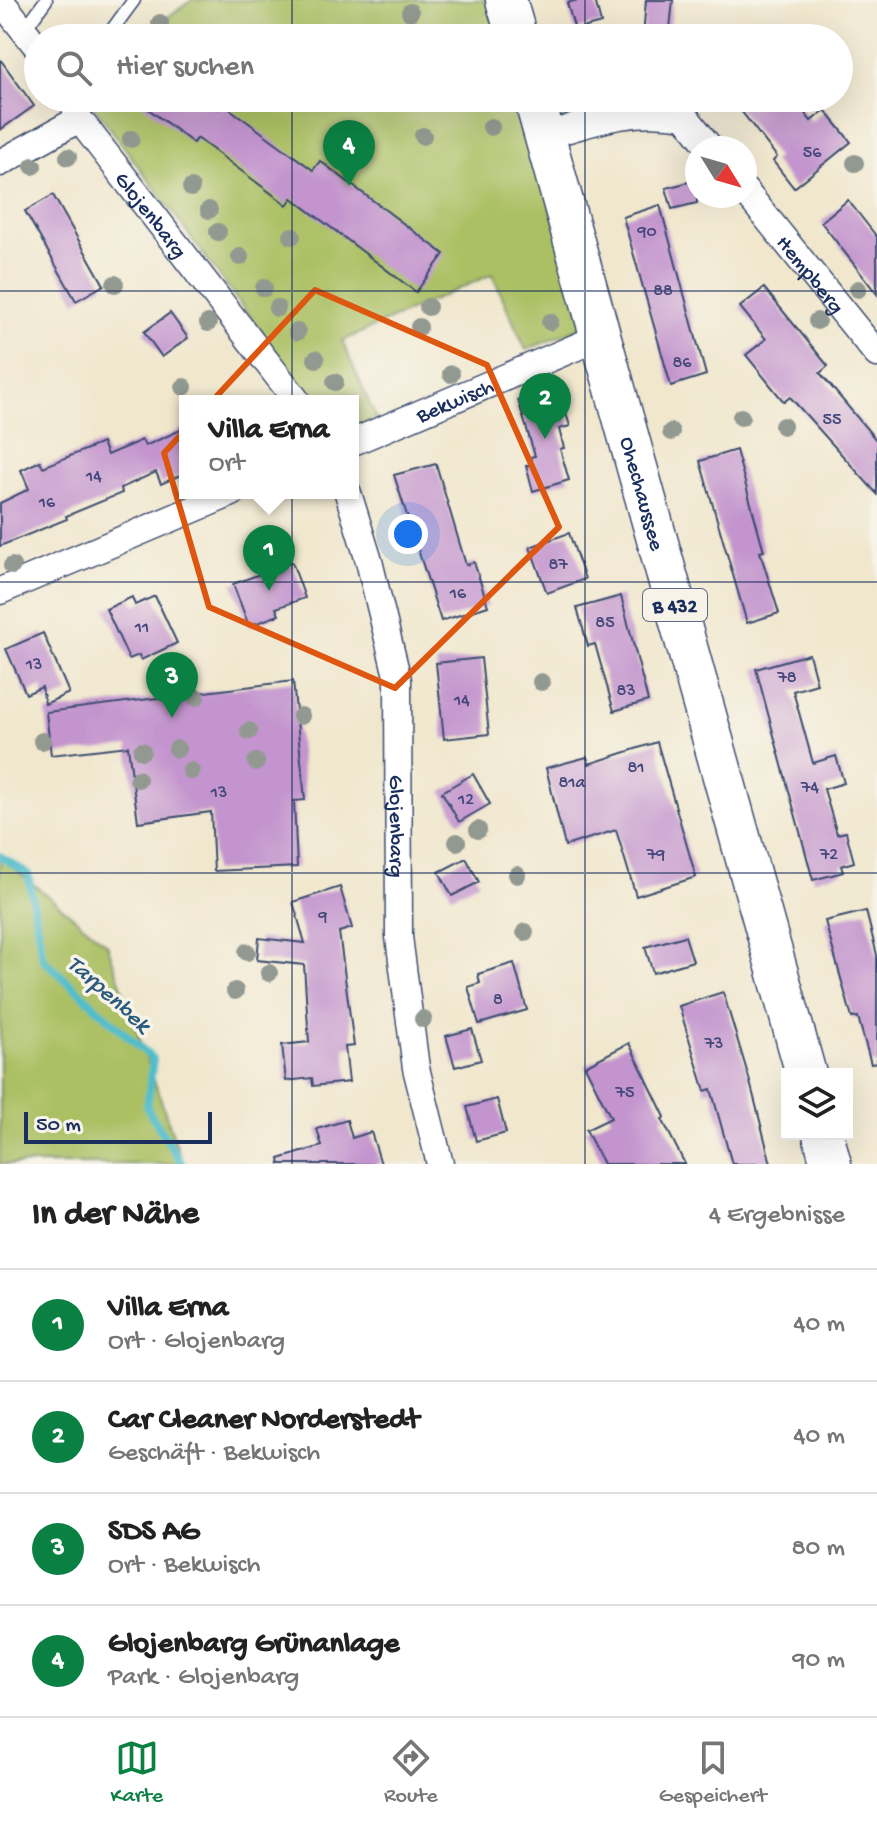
<!DOCTYPE html>
<html lang="de">
<head>
<meta charset="utf-8">
<style>
	:root { --surface:#fff; --page:#f6f6f6; --text:#222; --muted:#767676; --line:#e0e0e0; --accent:#0b8043 }
	body { margin:0; font-family:"Gochi Hand",sans-serif; background:var(--page); color:var(--text) }
	.controls { position:absolute; right:24px; bottom:24px; display:grid; overflow:hidden; border-radius:0px; box-shadow:0 8px 32px #0002 }
	.controls button { width:72px; height:72px; display:grid; place-items:center; padding:0; border:0; border-bottom:2px solid var(--line); background:var(--surface); color:var(--text); font:40px sans-serif }
	.compass { position:absolute; left:685px; top:136px; width:72px; height:72px; border-radius:50%; background:var(--surface); box-shadow:0 8px 32px #0002; rotate:127deg }
	.scale { position:absolute; left:24px; bottom:20px; width:188px; box-sizing:border-box; padding-left:8px; border:4px solid #1b2f5e; border-top:0; font-size:22px; line-height:28px; white-space:nowrap; color:#1b2f5e; -webkit-text-stroke:6px #f7f3e8; paint-order:stroke }
	.you { position:absolute; left:408px; top:534px; width:28px; height:28px; margin:-20px; border:6px solid #fff; border-radius:50%; background:#1a73e8; box-shadow:0 0 0 12px #1a73e833 }
	.badge { display:grid; place-items:center; width:52px; height:52px; border-radius:50%; background:var(--accent); color:#fff; font-size:26px; font-weight:700 }
	.pin { position:absolute; translate:-50% -66px; filter:drop-shadow(0 2px 4px #0008) }
	.pin::after { content:''; position:absolute; top:42px; width:28px; height:24px; background:inherit; clip-path:polygon(0 0,100% 0,50% 100%) }
	.popup { position:absolute; left:179px; top:395px; width:180px; height:104px; box-sizing:border-box; display:grid; place-content:center; border-radius:0px; background:var(--surface); filter:drop-shadow(0 2px 6px #0005); font-size:26px; white-space:nowrap; color:var(--muted) }
	.popup b { font-size:30px; color:var(--text) }
	.popup::after { content:''; position:absolute; left:50%; top:100%; margin-left:-16px; border:16px solid transparent; border-top-color:var(--surface) }
	.list { margin:0; padding:0; list-style:none }
	h2 { display:flex; justify-content:space-between; align-items:center; height:104px; margin:0; padding:0 32px; font-size:34px }
	h2 small { font-size:26px; font-weight:400; color:var(--muted) }
	.list li { display:grid; grid-template-columns:52px 1fr auto; gap:24px; align-items:center; box-sizing:border-box; height:112px; padding:0 32px; border-top:2px solid var(--line) }
	.list b { display:block; font-size:30px; white-space:nowrap }
	.list p { margin:0; font-size:26px; white-space:nowrap; color:var(--muted) }
	.list em { font-size:26px; font-style:normal; color:var(--muted) }
	.icon { flex:none; width:44px; height:44px; fill:none; stroke:currentColor; stroke-width:2; stroke-linecap:round; stroke-linejoin:round }
	.map { position:relative; flex:none; width:877px; height:1164px; overflow:hidden }
	.search { position:absolute; background:var(--surface); box-shadow:0 8px 32px #0002; left:24px; right:24px; top:24px; height:88px; display:flex; align-items:center; gap:20px; box-sizing:border-box; padding:0 28px; border-radius:44px; color:var(--muted); font-size:30px }
	.sheet { height:552px; background:var(--surface) }
	nav { display:flex; justify-content:space-around; align-items:center; box-sizing:border-box; height:112px; border-top:2px solid var(--line); background:var(--surface); font-size:22px; color:var(--muted) }
	nav a { display:grid; justify-items:center; gap:4px }
	nav .on { color:var(--accent) }
	.map>svg:first-child { display:block }
	.green { fill:#abc064; stroke:#637861; stroke-width:2 }
	.lines { fill:none; stroke-linecap:round; stroke-linejoin:round }
	.stream { stroke:#50bdcb; stroke-width:8 }
	.building { fill:#c394ce }
	.service-casing { stroke:#3b4b6f; stroke-width:15 }
	.minor-casing { stroke:#3b4b6f; stroke-width:29 }
	.primary-casing { stroke:#3b4b6f; stroke-width:43 }
	.service { stroke:#fff; stroke-width:12 }
	.minor { stroke:#fff; stroke-width:26 }
	.primary { stroke:#fff; stroke-width:40 }
	.tree { fill:#929991 }
	.marked { fill:none; stroke:#de5710; stroke-width:6; stroke-linejoin:round }
	.grid { fill:none; stroke:#1b2f5e; stroke-width:2; stroke-opacity:0.55 }
	.labels { text-anchor:middle; stroke-width:7; stroke-linejoin:round; paint-order:stroke }
	.number-label { font-size:18px; fill:#45487a }
	.shield { fill:#f7f3e8; stroke:#5d6a87; stroke-width:2 }
	.shield-label { font-size:20px; font-weight:bold; fill:#1b2f5e }
	.street-label { font-size:22px; fill:#1b2f5e; stroke:#f7f3e8 }
	.water-label { font-size:24px; font-style:italic; fill:#2b5a7f; stroke:#f7f3e8 }
</style>
</head>
<body>
<div class="map">
<svg width="877" height="1164" viewBox="0 0 877 1164">
	<rect width="100%" height="100%" fill="#f7f3e8"/>
	<filter id="ink" filterUnits="userSpaceOnUse"><feTurbulence type="fractalNoise" baseFrequency=".0125" numOctaves="2"/><feDisplacementMap in="SourceGraphic" scale="16" xChannelSelector="R" yChannelSelector="G"/><feConvolveMatrix kernelMatrix="1 2 1 2 8 2 1 2 1" color-interpolation-filters="sRGB"/></filter>
	<filter id="wash" filterUnits="userSpaceOnUse"><feTurbulence type="fractalNoise" baseFrequency=".006" numOctaves="4" result="noise"/><feDisplacementMap in="SourceGraphic" scale="32" xChannelSelector="R" yChannelSelector="G"/><feGaussianBlur stdDeviation="1.8" result="paint"/><feColorMatrix in="noise" values="0 0 0 0 0 0 0 0 0 0 0 0 0 0 0 0 0 1.4 0 .05"/><feComposite in="paint" operator="in"/></filter>
	<g filter="url(#wash)">
		<rect width="100%" height="100%" fill="#f0e7cd"/>
		<g class="green">
			<polygon points="192,0 493,0 504,38 138,38"/>
			<polygon points="88,98 521,98 584,326 526,350 492,274 342,341 376,418 353,428 353,401 312,401"/>
			<polygon points="0,857 107,944 183,1164 0,1164"/>
		</g>
		<g class="lines">
			<polyline class="stream" points="0,856 28,874 43,959 153,1059 147,1108 182,1164"/>
		</g>
		<g id="blocks">
			<g class="building">
				<polygon points="578,0 595,0 601,23 575,30 567,3"/>
				<polygon points="646,0 673,0 669,38 643,38"/>
				<polygon points="0,59 34,106 0,130"/>
				<polygon points="134,98 204,98 219,109 223,104 313,170 320,161 444,254 416,292 292,198 287,205 197,138 193,143"/>
				<polygon points="731,98 793,98 811,121 825,110 851,142 794,188 773,161 777,157"/>
				<polygon points="697,180 697,203 672,209 666,188"/>
				<polygon points="53,195 104,285 76,301 25,211"/>
				<polygon points="848,200 877,237 877,294 821,222"/>
				<polygon points="660,205 706,375 671,386 623,217"/>
				<polygon points="764,288 828,366 820,373 877,441 877,494 790,397 784,402 746,355 766,339 740,307"/>
				<polygon points="170,313 188,338 162,357 144,332"/>
				<polygon points="558,388 570,426 559,429 564,448 560,449 569,480 533,491 526,466 532,464 530,457 535,456 518,400"/>
				<polygon points="185,428 185,473 161,484 156,472 121,488 122,493 66,516 67,519 0,546 0,503 29,489 21,470 40,461 43,467 102,443 107,455 142,440 145,446"/>
				<polygon points="736,450 764,551 760,552 779,613 747,623 700,461"/>
				<polygon points="436,464 466,565 474,562 488,606 441,621 394,475"/>
				<polygon points="569,533 585,579 547,593 530,547"/>
				<polygon points="292,562 305,598 276,608 279,615 249,626 233,584"/>
				<polygon points="155,596 177,643 141,660 139,655 129,659 106,609 132,597 135,605"/>
				<polygon points="621,596 648,701 614,711 595,644 588,646 577,608"/>
				<polygon points="43,633 69,693 45,704 42,687 26,694 6,649"/>
				<polygon points="809,654 817,684 793,691 813,763 836,756 844,783 824,789 837,834 846,832 854,862 841,866 843,872 813,880 756,669"/>
				<polygon points="481,658 489,734 444,739 436,663"/>
				<polygon points="293,681 305,800 294,801 297,867 214,871 211,812 138,822 128,746 51,755 46,712"/>
				<polygon points="657,742 696,877 636,896 616,830 565,846 546,768 587,757 589,764"/>
				<polygon points="473,774 490,804 459,822 442,792"/>
				<polygon points="466,858 479,882 452,896 439,872"/>
				<polygon points="340,887 352,928 339,932 354,1046 345,1047 349,1082 313,1086 312,1078 286,1081 282,1045 309,1042 304,965 257,960 259,938 305,943 293,902"/>
				<polygon points="866,911 877,955 877,1063 871,1064 858,1017 852,1018 825,921"/>
				<polygon points="685,936 693,961 653,973 645,947"/>
				<polygon points="514,963 527,1010 479,1024 468,987 480,983 478,974"/>
				<polygon points="723,992 749,1078 771,1164 732,1164 711,1089 705,1091 679,1006"/>
				<polygon points="472,1029 481,1060 455,1067 446,1036"/>
				<polygon points="629,1043 665,1117 662,1119 685,1164 603,1164 586,1130 611,1118 585,1066"/>
				<polygon points="497,1099 506,1133 476,1141 467,1107"/>
				<polygon points="347,1120 352,1138 371,1132 381,1164 280,1164 279,1159 322,1146 317,1129"/>
			</g>
		</g>
	</g>
	<g filter="url(#ink)">
		<use href="#blocks" fill-opacity="0" stroke="#3b4b6f" stroke-width="2"/>
		<g class="lines">
			<g class="service-casing">
				<g id="service">
					<polyline points="24,30 46,0"/>
					<polyline points="106,38 134,0"/>
				</g>
			</g>
			<g class="minor-casing">
				<g id="minor">
					<polyline points="0,0 38,48"/>
					<path id="s1" d="M72,98L79,119L297,401"/>
					<path d="M545,136C596,121 631,107 685,116L710,148"/>
					<polyline points="0,163 79,119"/>
					<path id="s2" d="M745,191L877,354"/>
					<path id="s3" d="M353,442L600,337"/>
					<path id="s4" d="M348,493L369,561L398,680L399,937L416,1068L440,1164"/>
					<polyline points="0,591 232,493"/>
				</g>
			</g>
			<g class="primary-casing">
				<g id="primary">
					<polyline points="506,0 517,38"/>
					<path id="s5" d="M534,98L806,1074"/>
					<polyline points="823,1134 831,1164"/>
				</g>
			</g>
			<use href="#service" class="service"/>
			<use href="#minor" class="minor"/>
			<use href="#primary" class="primary"/>
		</g>
		<g class="tree">
			<circle cx="410" cy="12" r="9"/>
			<circle cx="160" cy="23" r="9"/>
			<circle cx="491" cy="127" r="9"/>
			<circle cx="423" cy="136" r="9"/>
			<circle cx="131" cy="139" r="9"/>
			<circle cx="68" cy="157" r="9"/>
			<circle cx="855" cy="163" r="9"/>
			<circle cx="33" cy="166" r="9"/>
			<circle cx="191" cy="188" r="9"/>
			<circle cx="209" cy="210" r="9"/>
			<circle cx="218" cy="232" r="9"/>
			<circle cx="292" cy="236" r="9"/>
			<circle cx="240" cy="257" r="9"/>
			<circle cx="115" cy="284" r="9"/>
			<circle cx="264" cy="288" r="9"/>
			<circle cx="858" cy="289" r="9"/>
			<circle cx="428" cy="307" r="9"/>
			<circle cx="277" cy="308" r="9"/>
			<circle cx="817" cy="321" r="9"/>
			<circle cx="550" cy="322" r="9"/>
			<circle cx="208" cy="323" r="9"/>
			<circle cx="419" cy="327" r="9"/>
			<circle cx="297" cy="332" r="9"/>
			<circle cx="316" cy="359" r="9"/>
			<circle cx="451" cy="374" r="9"/>
			<circle cx="335" cy="382" r="9"/>
			<circle cx="184" cy="387" r="9"/>
			<circle cx="741" cy="417" r="9"/>
			<circle cx="783" cy="426" r="9"/>
			<circle cx="671" cy="432" r="9"/>
			<circle cx="12" cy="566" r="9"/>
			<circle cx="541" cy="682" r="9"/>
			<circle cx="196" cy="697" r="9"/>
			<circle cx="301" cy="716" r="9"/>
			<circle cx="249" cy="731" r="9"/>
			<circle cx="42" cy="741" r="9"/>
			<circle cx="177" cy="749" r="9"/>
			<circle cx="142" cy="751" r="9"/>
			<circle cx="256" cy="762" r="9"/>
			<circle cx="191" cy="771" r="9"/>
			<circle cx="138" cy="779" r="9"/>
			<circle cx="478" cy="830" r="9"/>
			<circle cx="457" cy="842" r="9"/>
			<circle cx="517" cy="875" r="9"/>
			<circle cx="525" cy="932" r="9"/>
			<circle cx="247" cy="952" r="9"/>
			<circle cx="269" cy="973" r="9"/>
			<circle cx="235" cy="991" r="9"/>
			<circle cx="423" cy="1019" r="9"/>
		</g>
	</g>
	<path class="marked" d="M315,290L487,365L559,527L395,688L209,607L164,453Z"/>
	<path class="grid" d="M292,0V38M585,0V38M292,98V1164M585,98V1164M0,291H877M0,582H877M0,873H877"/>
	<g class="labels">
		<g class="number-label">
			<text x="812" y="157">56</text>
			<text x="647" y="236">90</text>
			<text x="663" y="295">88</text>
			<text x="682" y="367">86</text>
			<text x="832" y="424">55</text>
			<text x="94" y="481">14</text>
			<text x="47" y="507">16</text>
			<text x="558" y="569">87</text>
			<text x="458" y="598">16</text>
			<text x="605" y="627">85</text>
			<text x="142" y="632">11</text>
			<text x="34" y="669">13</text>
			<text x="787" y="682">78</text>
			<text x="626" y="695">83</text>
			<text x="462" y="705">14</text>
			<text x="636" y="772">81</text>
			<text x="572" y="787">81a</text>
			<text x="810" y="792">74</text>
			<text x="219" y="797">13</text>
			<text x="466" y="804">12</text>
			<text x="656" y="859">79</text>
			<text x="829" y="859">72</text>
			<text x="323" y="921">9</text>
			<text x="498" y="1004">8</text>
			<text x="714" y="1048">73</text>
			<text x="625" y="1097">75</text>
		</g>
		<rect class="shield" x="643" y="589" width="64" height="32" rx="6"/>
		<g class="shield-label">
			<text x="675" y="612">B 432</text>
		</g>
		<g class="street-label">
			<text dy="8" stroke="none"><textPath href="#s1" startOffset="142">Glojenbarg</textPath></text>
			<text dy="8" stroke="none"><textPath href="#s2" startOffset="106">Hempberg</textPath></text>
			<text dy="8" stroke="none"><textPath href="#s3" startOffset="110">Bekwisch</textPath></text>
			<text dy="8" stroke="none"><textPath href="#s5" startOffset="410">Ohechaussee</textPath></text>
			<text dy="8" stroke="none"><textPath href="#s4" startOffset="340">Glojenbarg</textPath></text>
		</g>
		<g class="water-label">
			<text transform="translate(110 993) rotate(42)" y="8">Tarpenbek</text>
		</g>
	</g>
</svg>
<div class="controls">
<button><svg class="icon" aria-label="layers" viewBox="0 0 24 24"><path d="M12 4l9 5-9 5-9-5zM3 14l9 5 9-5"/></svg></button>
</div>
<svg class="compass" viewBox="-18 -18 36 36"><path d="M0-13l5 13h-10z" fill="#e53935"/><path d="M0 13l5-13h-10z" fill="#767676"/></svg>
<div class="scale">50 m</div>
<div class="you"></div>
<div class="pin badge" style="left:269px;top:591px">1</div>
<div class="popup"><b>Villa Erna</b>Ort</div>
<div class="pin badge" style="left:545px;top:439px">2</div>
<div class="pin badge" style="left:172px;top:718px">3</div>
<div class="pin badge" style="left:349px;top:186px">4</div>
<div class="search"><svg class="icon" aria-label="search" viewBox="0 0 24 24"><circle cx="10" cy="10" r="6"/><path d="M15 15l6 6"/></svg>Hier suchen</div>
</div>
<section class="sheet">
<h2>In der Nähe<small>4 Ergebnisse</small></h2>
<ul class="list">
<li><span class="badge">1</span><div><b>Villa Erna</b><p>Ort · Glojenbarg</p></div><em>40 m</em></li>
<li><span class="badge">2</span><div><b>Car Cleaner Norderstedt</b><p>Geschäft · Bekwisch</p></div><em>40 m</em></li>
<li><span class="badge">3</span><div><b>SDS AG</b><p>Ort · Bekwisch</p></div><em>80 m</em></li>
<li><span class="badge">4</span><div><b>Glojenbarg Grünanlage</b><p>Park · Glojenbarg</p></div><em>90 m</em></li>
</ul>
</section>
<nav>
<a class="on"><svg class="icon" aria-label="map" viewBox="0 0 24 24"><path d="M3 6l6-2 6 2 6-2v14l-6 2-6-2-6 2zM9 4v14M15 6v14"/></svg>Karte</a>
<a><svg class="icon" aria-label="directions" viewBox="0 0 24 24"><path d="M12 3l9 9-9 9-9-9zM9 14v-3h6M13 9l2 2-2 2"/></svg>Route</a>
<a><svg class="icon" aria-label="saved" viewBox="0 0 24 24"><path d="M7 4h10v16l-5-4-5 4z"/></svg>Gespeichert</a>
</nav>
</body>
</html>
